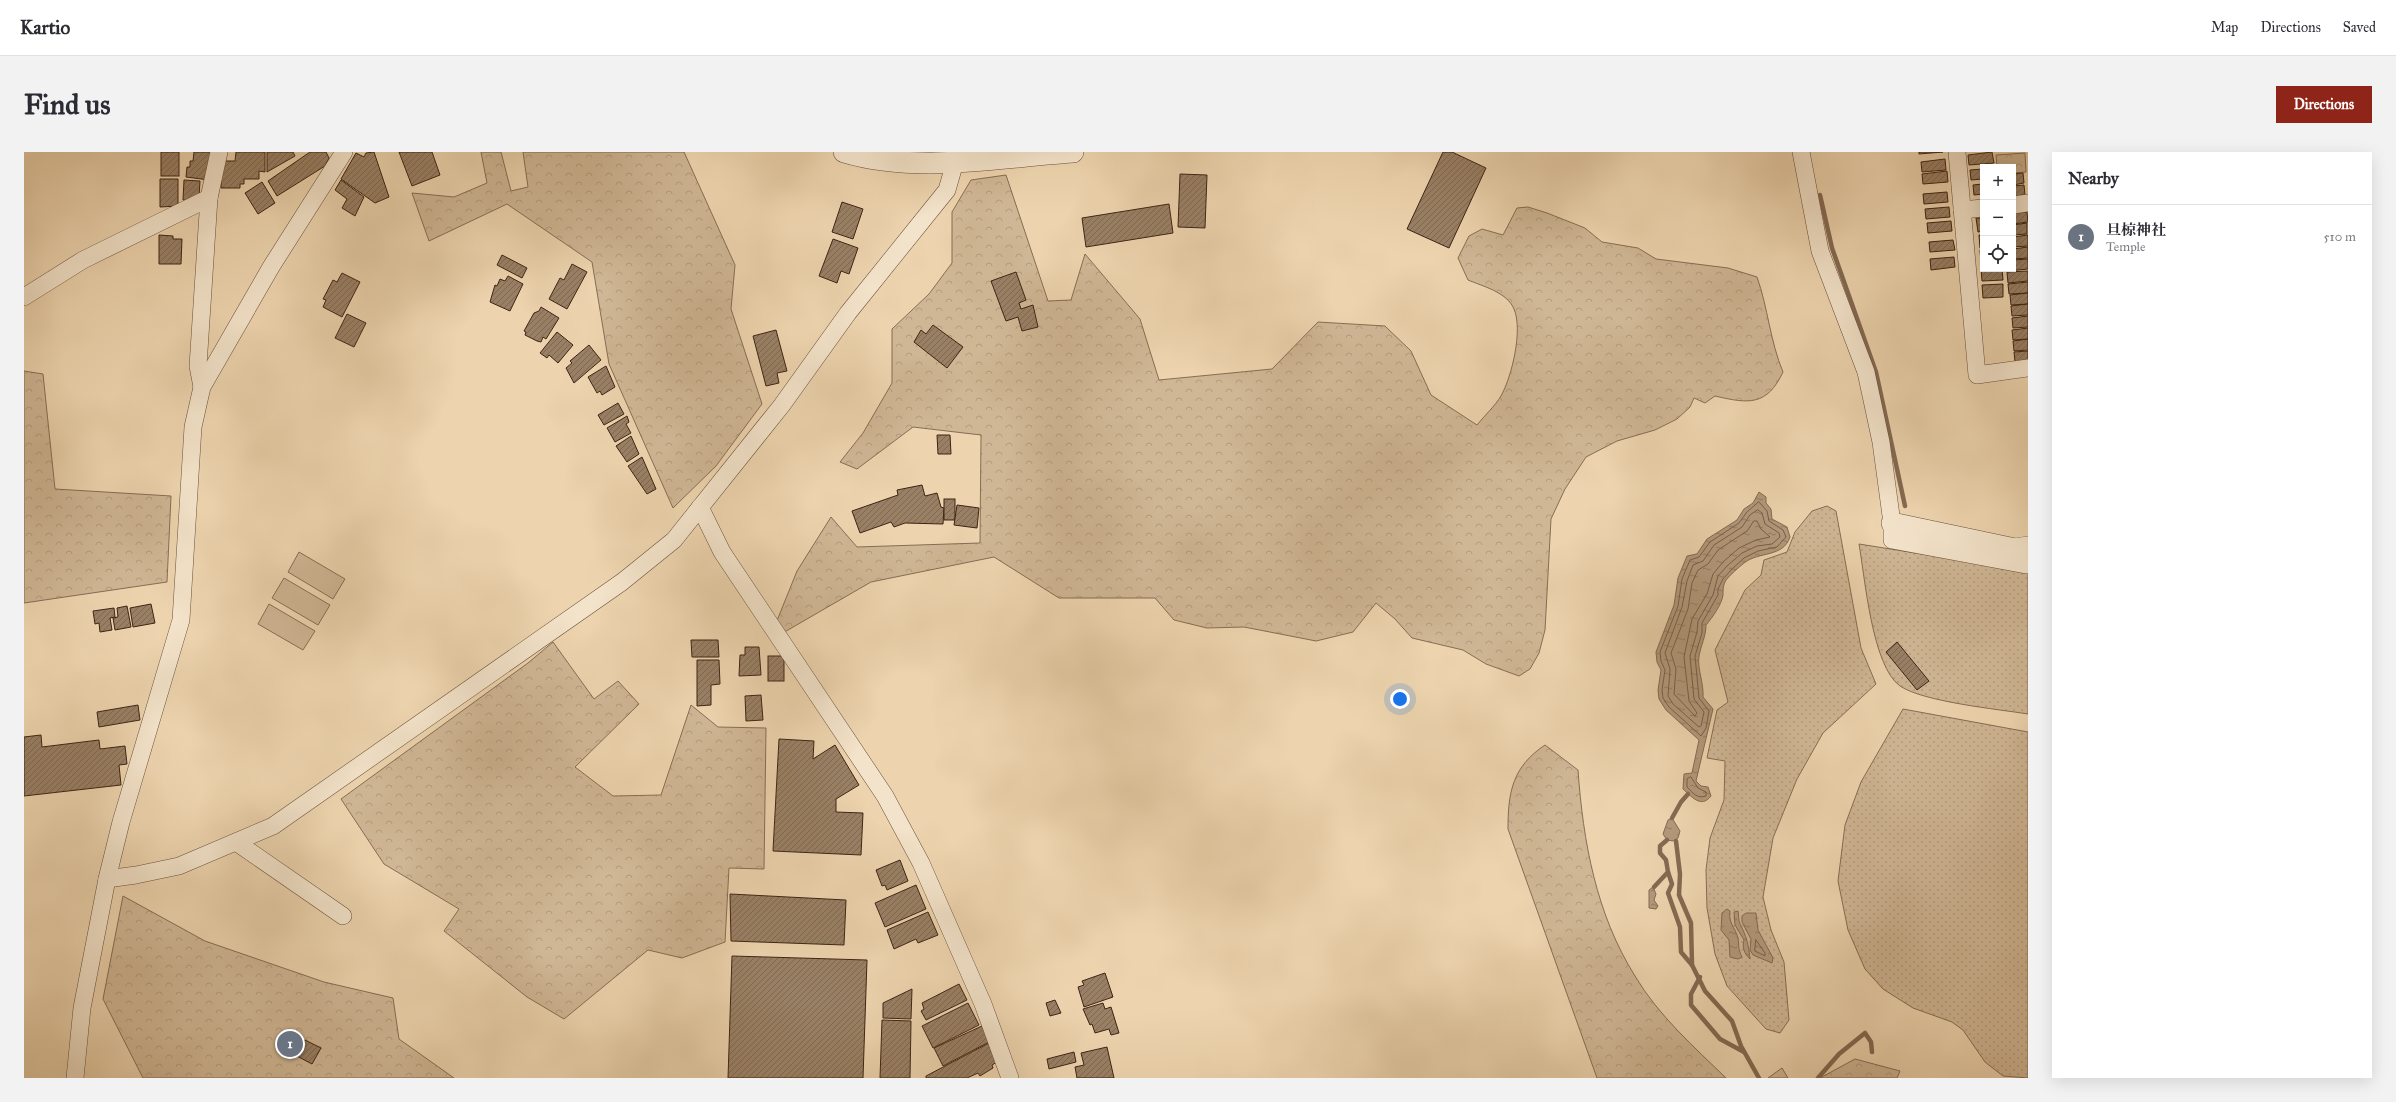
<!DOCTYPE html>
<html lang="en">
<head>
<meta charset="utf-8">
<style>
	:root { --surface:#fff; --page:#f2f2f3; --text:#2b2b33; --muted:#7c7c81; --line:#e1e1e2; --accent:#8f2418 }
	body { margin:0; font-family:"IM FELL Great Primer","Noto Serif JP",serif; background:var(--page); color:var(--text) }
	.controls { position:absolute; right:12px; top:12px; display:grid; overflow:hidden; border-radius:0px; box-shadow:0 4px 16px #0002 }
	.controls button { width:36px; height:36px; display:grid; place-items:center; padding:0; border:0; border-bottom:1px solid var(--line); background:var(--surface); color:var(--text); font:20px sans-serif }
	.you { position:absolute; left:1376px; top:547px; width:14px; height:14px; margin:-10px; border:3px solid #fff; border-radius:50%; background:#1a73e8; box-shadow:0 0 0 6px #1a73e833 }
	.badge { display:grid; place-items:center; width:26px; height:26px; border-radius:50%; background:var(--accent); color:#fff; font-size:13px; font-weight:700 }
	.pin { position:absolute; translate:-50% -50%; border:2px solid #fff; box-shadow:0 1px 4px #0006 }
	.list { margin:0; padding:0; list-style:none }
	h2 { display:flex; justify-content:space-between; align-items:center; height:52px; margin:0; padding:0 16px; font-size:17px }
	h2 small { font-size:13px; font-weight:400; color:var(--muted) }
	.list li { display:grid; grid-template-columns:26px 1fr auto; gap:12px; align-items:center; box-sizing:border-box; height:64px; padding:0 16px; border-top:1px solid var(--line) }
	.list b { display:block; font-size:15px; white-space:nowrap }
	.list p { margin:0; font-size:13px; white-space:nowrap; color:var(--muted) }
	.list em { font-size:13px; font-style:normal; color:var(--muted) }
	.icon { flex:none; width:22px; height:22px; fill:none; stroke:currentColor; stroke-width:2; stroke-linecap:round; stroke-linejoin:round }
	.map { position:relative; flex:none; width:2004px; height:926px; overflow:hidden; border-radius:0px }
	header { display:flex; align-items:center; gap:24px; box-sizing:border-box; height:56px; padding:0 20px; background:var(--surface); border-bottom:1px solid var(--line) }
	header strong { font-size:19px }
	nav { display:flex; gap:22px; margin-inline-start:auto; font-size:14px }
	.intro { display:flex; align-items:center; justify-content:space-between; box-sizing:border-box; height:96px; padding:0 24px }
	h1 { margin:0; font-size:28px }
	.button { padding:10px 18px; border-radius:0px; background:var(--accent); color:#fff; font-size:14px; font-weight:700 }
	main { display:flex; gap:24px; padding:0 24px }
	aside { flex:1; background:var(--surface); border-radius:0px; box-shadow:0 4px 16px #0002 }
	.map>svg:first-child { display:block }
	.grass { fill:url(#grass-dots); stroke:#876d54 }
	.forest { fill:url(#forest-crowns); stroke:#876d54 }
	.pitch { fill:#cfb694; stroke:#876d54 }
	.water { fill:url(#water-ripples); stroke:#846a52 }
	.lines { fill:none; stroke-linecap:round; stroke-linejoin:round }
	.shore { stroke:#785e48; stroke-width:1 }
	.stream { stroke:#846a52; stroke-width:4.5 }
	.building { fill:url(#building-hatch); stroke:#3f2415 }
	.minor-casing { stroke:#6a503b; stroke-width:18 }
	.tertiary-casing { stroke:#6a503b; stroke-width:22 }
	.minor { stroke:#f3e3ca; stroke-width:17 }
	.tertiary { stroke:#f3e3ca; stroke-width:21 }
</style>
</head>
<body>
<header>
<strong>Kartio</strong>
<nav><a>Map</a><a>Directions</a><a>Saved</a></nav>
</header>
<div class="intro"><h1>Find us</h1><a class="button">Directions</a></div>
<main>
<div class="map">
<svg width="2004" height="926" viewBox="0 0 2004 926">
	<defs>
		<pattern id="grass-dots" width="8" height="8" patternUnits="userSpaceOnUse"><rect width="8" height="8" fill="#cfb694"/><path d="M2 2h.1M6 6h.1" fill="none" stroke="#b39c7f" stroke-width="1.8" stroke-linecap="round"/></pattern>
		<pattern id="forest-crowns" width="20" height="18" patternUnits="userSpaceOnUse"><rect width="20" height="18" fill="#cfb694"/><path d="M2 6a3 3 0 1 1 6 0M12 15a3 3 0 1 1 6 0" fill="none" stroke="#b39c7f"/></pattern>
		<pattern id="water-ripples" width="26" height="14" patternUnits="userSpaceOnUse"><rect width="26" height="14" fill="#b2987a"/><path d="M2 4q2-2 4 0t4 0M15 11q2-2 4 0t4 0" fill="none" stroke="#927c63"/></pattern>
		<pattern id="building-hatch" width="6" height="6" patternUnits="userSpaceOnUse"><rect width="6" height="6" fill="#998065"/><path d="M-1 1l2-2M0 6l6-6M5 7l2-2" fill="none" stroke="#7e6952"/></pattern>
	</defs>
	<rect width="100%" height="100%" fill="#edd4ae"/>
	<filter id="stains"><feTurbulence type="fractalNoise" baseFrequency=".005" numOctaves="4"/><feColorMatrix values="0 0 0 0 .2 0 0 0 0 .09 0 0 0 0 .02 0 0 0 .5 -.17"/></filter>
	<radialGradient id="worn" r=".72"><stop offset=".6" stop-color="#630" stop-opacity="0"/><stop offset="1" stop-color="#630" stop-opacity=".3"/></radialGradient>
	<g class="grass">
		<polygon points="1803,354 1812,359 1837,496 1852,532 1799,581 1773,627 1749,686 1739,745 1747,778 1760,810 1765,868 1756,881 1742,877 1703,834 1691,802 1683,756 1682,718 1686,686 1700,648 1701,609 1683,606 1693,558 1704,550 1691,498 1721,438 1737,423 1740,408 1763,400 1771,380 1788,359"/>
		<path d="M1835,392L2004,419V562C1973,557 1900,550 1876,534C1848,514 1841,426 1835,392Z"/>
		<polygon points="1879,557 2004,580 2004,926 1979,924 1961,910 1939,878 1928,870 1889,856 1859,837 1841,817 1824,778 1814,729 1821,673 1837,630"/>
	</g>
	<g class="forest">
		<polygon points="457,0 477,0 487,39 504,35 499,0 660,0 711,113 707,157 738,252 692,314 649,356 585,212 568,110 483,52 405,89 388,41 430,45 463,31"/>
		<polygon points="2001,1 2002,20 1989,21 1989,15 1973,15 1972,3"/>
		<path d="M982,23L1024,149L1047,148L1061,102L1116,167L1135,228L1248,217L1294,170L1361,174L1387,199L1407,243L1453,273C1461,263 1471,254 1477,244C1488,224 1499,178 1490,157C1483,140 1458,134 1444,128L1434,106L1445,84L1458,77L1479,83L1493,56L1504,55L1523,61L1561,76L1578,90L1614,96L1632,107L1704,116L1733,125C1744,156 1746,189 1759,220C1743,254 1725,252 1691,244L1681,251L1670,246L1666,255L1653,267L1631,278L1593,289L1562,305L1541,337L1527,367L1521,478L1515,501L1506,517L1495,524L1462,512L1439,498L1388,486L1371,467L1352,451L1329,480L1292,489L1220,475L1183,476L1150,468L1131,446H1035L970,405L847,430L757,482L752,471L773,419L807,365L833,395L956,391L957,283L889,275L833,317L816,310L839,281L868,231V177L905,142L928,111V60L947,28Z"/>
		<polygon points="0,219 19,222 31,337 147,344 143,430 0,451"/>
		<polygon points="529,490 570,547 594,529 615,552 551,615 589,644 637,643 667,553 694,575 742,576 740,717 705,716 701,790 658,806 624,798 540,867 503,845 420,779 435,757 360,712 317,647 504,511"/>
		<path d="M1521,593L1554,618C1559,689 1572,762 1611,824C1634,863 1670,895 1702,926H1573L1484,677C1484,641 1488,615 1521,593Z"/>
		<polygon points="99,744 181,789 300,830 369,846 375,887 430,926 119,926 79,847"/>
		<polygon points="1831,907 1876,919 1873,926 1796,926"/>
		<polygon points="1758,916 1764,926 1744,926"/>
	</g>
	<g class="pitch">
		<polygon points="275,400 321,427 309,447 264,420"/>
		<polygon points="260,426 306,453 294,473 248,446"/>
		<polygon points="245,452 291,479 279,498 234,472"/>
	</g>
	<g class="water">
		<path d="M1735,340L1742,345V351L1747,357L1748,367L1763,375L1766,385C1759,406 1735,399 1720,411C1714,416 1707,422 1702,428C1699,433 1699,438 1699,443C1698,452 1688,466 1682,473C1682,484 1677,493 1675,504C1673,517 1680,531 1679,545L1689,557L1672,629L1677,634L1684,635L1687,644C1677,657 1667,644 1659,637L1660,622L1668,621L1675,588L1642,558L1635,547L1634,538L1637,518L1633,510L1632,500L1650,453L1654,426L1663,404L1673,402L1683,387L1713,368L1720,357L1729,351Z"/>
		<polygon points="1648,666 1656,679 1654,686 1649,689 1643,688 1639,682 1644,668"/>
		<polygon points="1629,735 1632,742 1630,748 1634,754 1632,757 1625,756 1625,738"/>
		<path d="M1703,757L1706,759C1704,771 1711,775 1714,786C1715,793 1714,798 1718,805L1714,807L1706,805L1705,788L1697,778L1698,761Z"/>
		<path d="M1714,759C1715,763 1714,768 1716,772C1722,783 1725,794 1726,807C1720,801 1718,796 1720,788L1711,773L1710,760Z"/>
		<polygon points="1722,761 1732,761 1734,778 1749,806 1748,811 1729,803 1726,798 1727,787 1718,770 1718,764"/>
	</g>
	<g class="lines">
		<g class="shore">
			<polygon points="1735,350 1743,359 1745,369 1759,378 1762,385 1753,395 1734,399 1720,406 1707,418 1699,427 1694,437 1694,443 1678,471 1678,481 1671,504 1675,546 1685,559 1682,576 1677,584 1645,555 1639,546 1638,538 1641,518 1637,509 1636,500 1654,454 1658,427 1666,408 1675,405 1686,390 1715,371 1723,360"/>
			<polygon points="1734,358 1738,361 1741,372 1755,381 1756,385 1748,392 1733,394 1718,401 1703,414 1694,424 1689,443 1674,469 1673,480 1666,504 1670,547 1680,560 1677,574 1675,575 1649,552 1644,544 1646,517 1641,501 1658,455 1663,429 1669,413 1679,409 1690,393 1718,375 1726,363"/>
			<polygon points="1730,369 1733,369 1737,377 1746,385 1732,388 1715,396 1699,410 1689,422 1683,442 1668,467 1660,505 1665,549 1673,561 1671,564 1650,542 1652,517 1647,501 1664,457 1668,431 1674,418 1684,412 1694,398 1723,379"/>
			<path d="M1667,625L1674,636L1682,640V644C1673,647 1669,641 1663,635V627Z"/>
			<polygon points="1732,788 1741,801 1741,804 1731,799"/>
		</g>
		<g class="stream">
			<polyline points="1796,43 1808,96 1852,220 1881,354"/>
			<polyline points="1648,666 1657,650 1664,642"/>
			<polyline points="1652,689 1656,722 1655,743 1667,771 1668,813 1681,839 1708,869 1717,894 1735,926"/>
			<polyline points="1644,720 1648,732 1644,741 1656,775 1657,800 1668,813"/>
			<polyline points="1630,735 1644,720 1642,708 1636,701 1636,694 1643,688"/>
			<polyline points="1676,825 1667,842 1667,853 1696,887 1720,900"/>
			<polyline points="1794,926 1815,902 1841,881 1847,890 1848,900"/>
		</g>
	</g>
	<g class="building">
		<rect x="137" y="0" width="18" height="24"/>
		<polygon points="170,0 190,0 185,28 162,25 163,15 166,15 166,9 169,9"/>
		<polygon points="212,0 241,0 241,20 235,19 235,27 220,27 220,32 216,32 216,36 197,36 198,9 211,9"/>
		<polygon points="243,0 269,0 271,4 243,20"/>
		<polygon points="286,0 302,0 305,6 301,14 253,44 244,29"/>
		<polygon points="350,0 365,45 351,51 317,27 332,1 340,5 342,1"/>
		<polygon points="375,0 408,0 416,23 388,34"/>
		<polygon points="1419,0 1428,0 1462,16 1425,96 1383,77"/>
		<polygon points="1895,0 1919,0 1895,2"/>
		<polygon points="1968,0 1970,11 1945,13 1944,3"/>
		<polygon points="1921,7 1922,18 1898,20 1897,10"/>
		<polygon points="1959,17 1959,27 1947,28 1946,18"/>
		<polygon points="1923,19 1924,30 1899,32 1898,22"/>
		<polygon points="1999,21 2000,31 1989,33 1989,22"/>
		<polygon points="1156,22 1183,23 1181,76 1154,75"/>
		<polygon points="136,27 154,27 154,54 136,55"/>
		<polygon points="160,28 176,29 175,45 171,49 159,48"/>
		<polygon points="317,28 340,45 331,64 318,56 323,47 311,38"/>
		<polygon points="238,30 251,51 234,62 221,41"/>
		<polygon points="1959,32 1959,42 1950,43 1949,33"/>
		<polygon points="2000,33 2001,43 1989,44 1989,34"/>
		<polygon points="1923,40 1924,50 1900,52 1899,42"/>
		<polygon points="818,50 839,57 829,87 808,80"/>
		<polygon points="1145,52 1149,81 1062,95 1058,66"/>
		<polygon points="1925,55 1926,65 1902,67 1901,57"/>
		<polygon points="2003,60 2004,70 1989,72 1989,61"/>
		<polygon points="1952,66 1959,66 1959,79 1954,80"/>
		<polygon points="1927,69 1928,79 1904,81 1903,71"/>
		<polygon points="2003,71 2003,82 1989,83 1989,73"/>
		<polygon points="135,83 149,84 149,87 158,87 157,112 135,112"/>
		<polygon points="1955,83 1959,83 1959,96 1956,96"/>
		<polygon points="2004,83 2004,94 1989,95 1989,85"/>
		<polygon points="809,87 834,96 825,122 817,119 813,131 795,124"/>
		<polygon points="1929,88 1931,98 1906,100 1905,90"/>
		<polygon points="2004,95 2004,106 1989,107 1989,97"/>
		<polygon points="1959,97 1959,111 1957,111 1956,98"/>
		<polygon points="478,103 503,116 498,126 473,113"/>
		<polygon points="1930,105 1931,115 1907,118 1906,107"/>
		<polygon points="2004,107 2004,117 1983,119 1983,117 1989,117 1989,108"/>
		<polygon points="548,112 563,120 543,157 525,147 536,126 540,128"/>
		<polygon points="1957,116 1978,117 1979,128 1958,129"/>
		<polygon points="2004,119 2004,129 1984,131 1983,120"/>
		<polygon points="992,120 1002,148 995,151 997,157 1009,153 1014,175 998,179 994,165 982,169 967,129"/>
		<polygon points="318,121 336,130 318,165 299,155 302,148 299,147 309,128 313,130"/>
		<polygon points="484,124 499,132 486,159 466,150 471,133 473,134 476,127 481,129"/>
		<polygon points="2004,130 2004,141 1985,142 1984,132"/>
		<polygon points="1979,132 1979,145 1959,146 1958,133"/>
		<polygon points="2004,141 2004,152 1987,153 1986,143"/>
		<polygon points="2004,152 2004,163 1988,164 1987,154"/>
		<polygon points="517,155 535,166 522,187 519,185 517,190 513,189 501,183 502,180 500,179 510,161 515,159"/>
		<polygon points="323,162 342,171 330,195 311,186"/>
		<polygon points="2004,164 2004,175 1989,176 1988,166"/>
		<polygon points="909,173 939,195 923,216 890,190 897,178 902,182"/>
		<polygon points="2004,176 2004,187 1989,188 1988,178"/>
		<polygon points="752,178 763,219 753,221 755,231 742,234 729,184"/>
		<polygon points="533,180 549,193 534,211 525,203 523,206 516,201"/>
		<polygon points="2004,187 2004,198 1990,199 1989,189"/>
		<polygon points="565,193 577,208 550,231 542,216 548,211 546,209"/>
		<polygon points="2004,199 2004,209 1991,210 1990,200"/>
		<polygon points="582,214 591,235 578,243 576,239 573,241 564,225"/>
		<polygon points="594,251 600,262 580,273 574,263"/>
		<polygon points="603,264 605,270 602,272 607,281 591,290 583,276"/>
		<polygon points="913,283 926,283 927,302 914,302"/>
		<polygon points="607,284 615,302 603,310 592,294"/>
		<polygon points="618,305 632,337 623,342 604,314"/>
		<polygon points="898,333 901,344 913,341 917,355 920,356 919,372 881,371 870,375 867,370 836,381 828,359 874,343 873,338"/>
		<rect x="920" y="347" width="11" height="21"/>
		<polygon points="933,353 955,356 953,376 930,373"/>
		<polygon points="127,452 131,471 109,475 106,456"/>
		<polygon points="103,454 107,475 91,478 89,466 94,465 93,456"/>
		<polygon points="90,456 91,465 86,466 88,478 76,480 75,471 71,472 69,459"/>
		<polygon points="667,488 694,488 695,505 668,505"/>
		<polygon points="1873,490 1905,529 1893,538 1862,500"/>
		<polygon points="721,495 735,495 737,523 715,524 716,503 721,503"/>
		<rect x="744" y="504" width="16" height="25"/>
		<polygon points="673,508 695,508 696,532 687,533 687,553 673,554"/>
		<polygon points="737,543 739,568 722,569 721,544"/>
		<polygon points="114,553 116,568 75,575 73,560"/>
		<polygon points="17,583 18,595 75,588 76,597 101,594 103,612 95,613 97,633 0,644 0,585"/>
		<polygon points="755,587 790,589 789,607 811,593 835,633 812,647 812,660 839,661 837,703 749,699"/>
		<polygon points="876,708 884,729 863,738 861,733 858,734 852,718"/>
		<polygon points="892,733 902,757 861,775 851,751"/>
		<polygon points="706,742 822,748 820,793 707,789"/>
		<polygon points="904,760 914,783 894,791 892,787 870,797 863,778"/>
		<polygon points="708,804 843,808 839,926 704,926"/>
		<polygon points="1081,821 1089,845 1060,855 1054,835 1060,833 1058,829"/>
		<polygon points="935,832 943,848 902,868 897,859 900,857 898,851"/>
		<polygon points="888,837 887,867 859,866 859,851"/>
		<polygon points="1031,848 1037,861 1026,864 1022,851"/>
		<polygon points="944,851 955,873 909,896 898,874"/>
		<polygon points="1079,851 1081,857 1087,855 1095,881 1087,883 1085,877 1071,881 1068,872 1066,873 1059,857"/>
		<polygon points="858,868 887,869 886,926 856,926"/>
		<polygon points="958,874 965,890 919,914 910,896"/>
		<polygon points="265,877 275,883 265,901 255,895 260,881 263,882"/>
		<polygon points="281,888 297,896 288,912 273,904"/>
		<polygon points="965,891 973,910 968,913 969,916 956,924 954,921 943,926 902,926 902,924"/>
		<polygon points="1083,895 1090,926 1053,926 1051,915 1060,913 1057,901"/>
		<polygon points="1050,900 1052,910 1025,917 1023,907"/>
	</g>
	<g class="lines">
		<g class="minor-casing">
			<g id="minor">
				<polyline points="1777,0 1796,99 1842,220 1857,290 1868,371 1868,388 2002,413"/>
				<polyline points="1933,0 1953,223 2004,216"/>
				<polyline points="1989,53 2004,51"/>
				<polyline points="1938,58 1959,56"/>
				<polyline points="0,145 59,108 185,46"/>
				<polyline points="178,235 174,214 185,46 195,0"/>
				<polyline points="676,355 698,400 861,644 897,711 959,852 986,926"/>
				<polyline points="212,690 319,764"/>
				<polyline points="83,727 112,723 155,714 249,674 598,430 650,388 758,253 824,161 923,38 931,10 931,0"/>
				<polyline points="51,926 58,856 83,727 97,670 157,468 169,275 178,235 247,115 320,0"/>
			</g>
		</g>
		<g class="tertiary-casing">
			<g id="tertiary">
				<path d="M820,0C893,22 974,5 1049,0"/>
				<polyline points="1868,371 1991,397 2004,395"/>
			</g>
		</g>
		<use href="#minor" class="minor"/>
		<use href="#tertiary" class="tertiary"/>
	</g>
	<rect width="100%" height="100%" filter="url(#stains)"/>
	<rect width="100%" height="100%" fill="url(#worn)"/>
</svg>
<div class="controls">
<button>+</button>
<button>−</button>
<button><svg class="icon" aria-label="locate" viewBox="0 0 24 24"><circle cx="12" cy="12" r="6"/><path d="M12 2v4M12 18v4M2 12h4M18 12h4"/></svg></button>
</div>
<div class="you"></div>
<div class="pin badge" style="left:266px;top:892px;background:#6b7280">1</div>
</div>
<aside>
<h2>Nearby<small></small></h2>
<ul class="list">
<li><span class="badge" style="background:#6b7280">1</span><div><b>旦椋神社</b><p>Temple</p></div><em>510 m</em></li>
</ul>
</aside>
</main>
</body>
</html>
